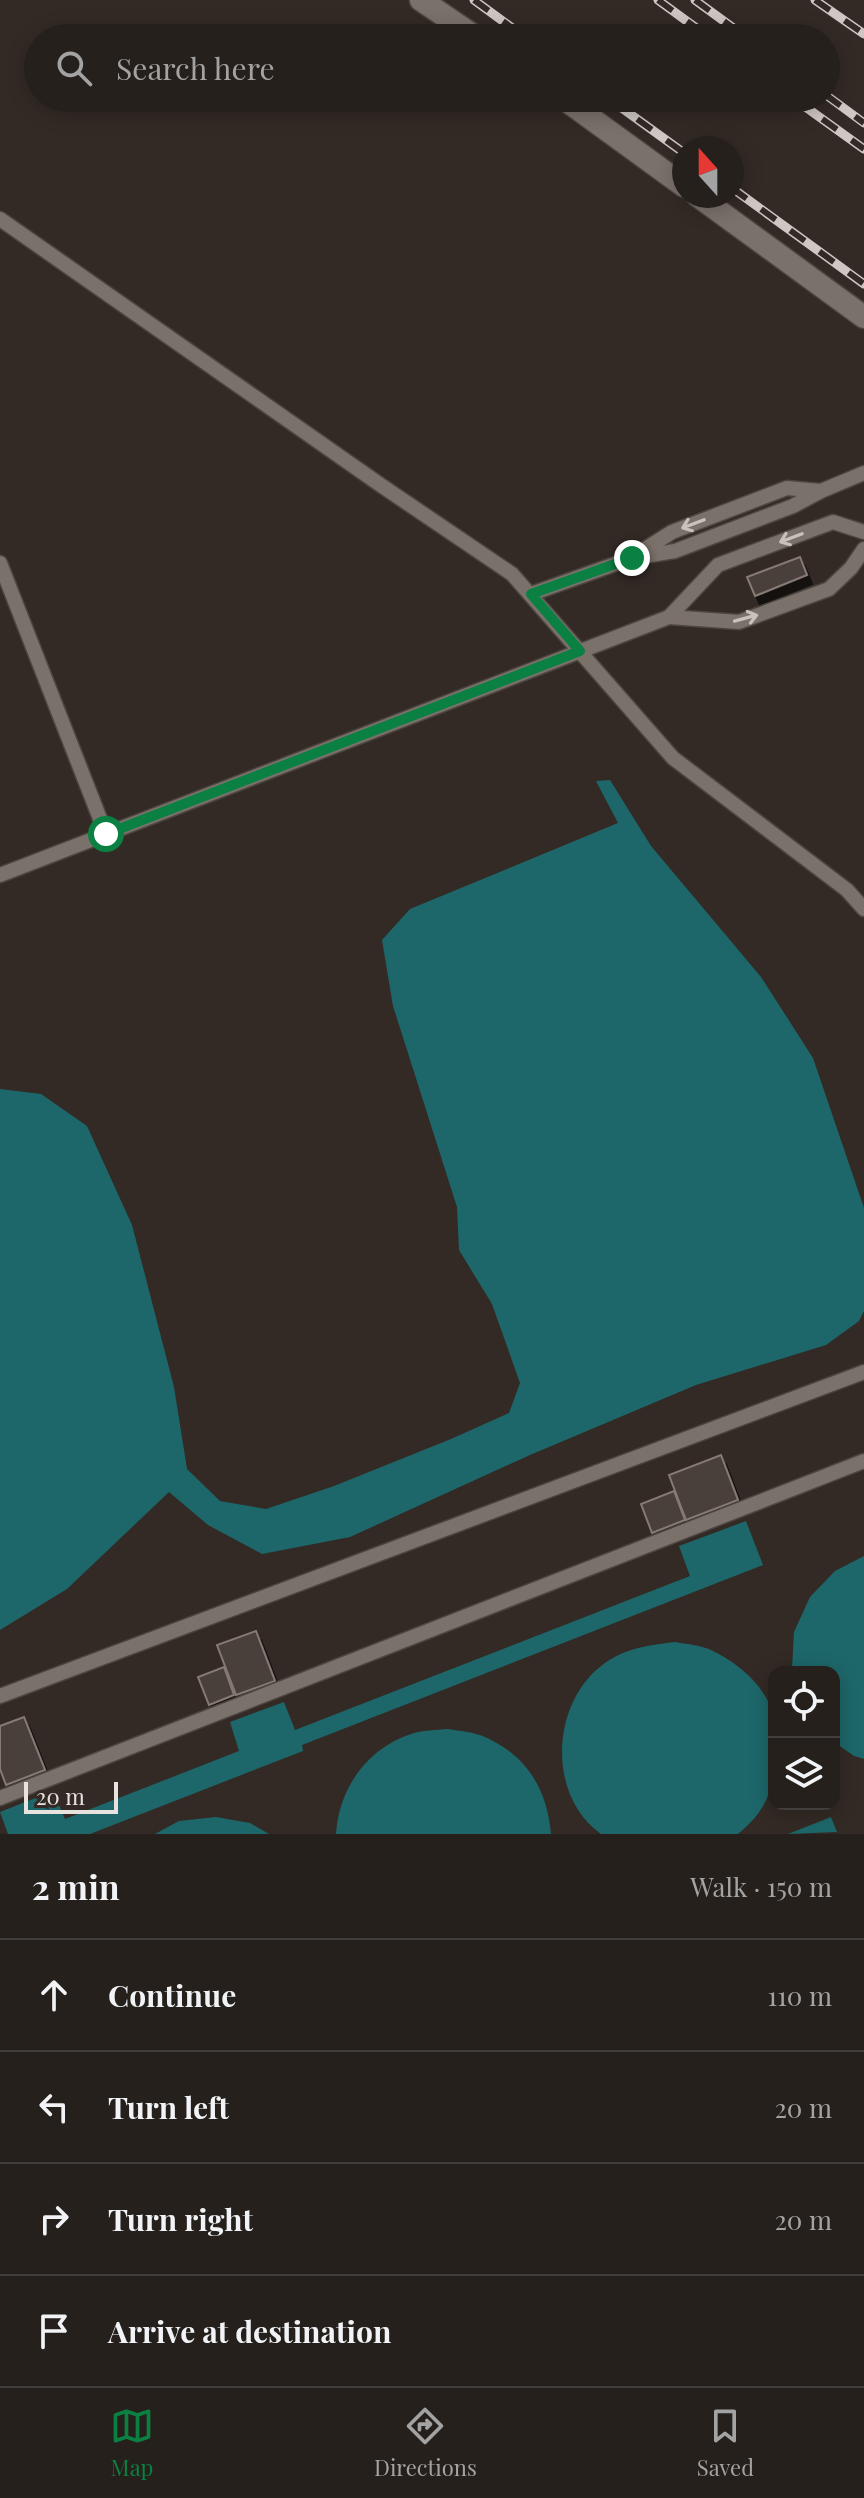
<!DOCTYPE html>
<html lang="en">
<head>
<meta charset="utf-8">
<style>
	:root { --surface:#26201c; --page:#322d29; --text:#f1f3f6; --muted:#a4a3a3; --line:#423e3b; --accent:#0b8043 }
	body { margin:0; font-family:"Playfair Display",serif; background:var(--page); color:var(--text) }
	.controls { position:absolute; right:24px; bottom:24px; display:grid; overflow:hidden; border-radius:16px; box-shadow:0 4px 20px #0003 }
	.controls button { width:72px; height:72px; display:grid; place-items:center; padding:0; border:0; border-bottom:2px solid var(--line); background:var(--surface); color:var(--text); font:40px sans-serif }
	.compass { position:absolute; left:672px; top:136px; width:72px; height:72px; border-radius:50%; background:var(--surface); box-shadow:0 4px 20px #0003; rotate:339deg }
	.scale { position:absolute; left:24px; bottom:20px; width:94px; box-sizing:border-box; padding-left:8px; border:4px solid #e9e3df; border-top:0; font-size:22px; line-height:28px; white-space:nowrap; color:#e9e3df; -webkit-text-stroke:6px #332a25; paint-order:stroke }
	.stop { position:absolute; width:24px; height:24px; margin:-18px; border:6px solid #0b8043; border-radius:50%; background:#fff }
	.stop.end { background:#0b8043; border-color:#fff; box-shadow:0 2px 8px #0008 }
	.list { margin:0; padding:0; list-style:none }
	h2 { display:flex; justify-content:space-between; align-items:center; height:104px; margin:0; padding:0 32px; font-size:34px }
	h2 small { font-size:26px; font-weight:400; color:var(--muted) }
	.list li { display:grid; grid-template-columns:52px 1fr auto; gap:24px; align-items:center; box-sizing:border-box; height:112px; padding:0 32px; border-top:2px solid var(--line) }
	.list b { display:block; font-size:30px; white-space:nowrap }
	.list em { font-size:26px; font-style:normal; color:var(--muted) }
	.icon { flex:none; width:44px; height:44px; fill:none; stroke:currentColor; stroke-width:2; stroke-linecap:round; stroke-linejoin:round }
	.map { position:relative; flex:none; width:864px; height:1834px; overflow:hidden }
	.search { position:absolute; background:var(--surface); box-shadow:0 4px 20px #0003; left:24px; right:24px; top:24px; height:88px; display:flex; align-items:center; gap:20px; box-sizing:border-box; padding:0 28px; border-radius:44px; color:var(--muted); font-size:30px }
	.sheet { height:552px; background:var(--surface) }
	nav { display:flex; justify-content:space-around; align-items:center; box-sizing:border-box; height:112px; border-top:2px solid var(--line); background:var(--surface); font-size:22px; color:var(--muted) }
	nav a { display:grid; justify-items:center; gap:4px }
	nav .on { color:var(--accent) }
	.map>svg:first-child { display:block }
	.water { fill:#1d676a }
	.building { fill:#4a403b; stroke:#857a74; stroke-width:2; filter:url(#shadow) }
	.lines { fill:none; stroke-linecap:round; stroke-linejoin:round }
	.service-casing { stroke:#4c4540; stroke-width:17 }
	.minor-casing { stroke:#4c4540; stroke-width:25 }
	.service { stroke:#7b716b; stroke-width:14 }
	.minor { stroke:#7b716b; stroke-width:22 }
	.rail-casing { stroke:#cec7c3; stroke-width:9 }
	.rail { stroke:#332a25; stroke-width:6; stroke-dasharray:18; stroke-linecap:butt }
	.oneway { stroke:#c8c1bc }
	.route { stroke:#0b8043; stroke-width:10 }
</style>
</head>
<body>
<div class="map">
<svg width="864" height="1834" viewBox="0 0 864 1834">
	<defs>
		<filter id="shadow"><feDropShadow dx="5" dy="9" stdDeviation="0" flood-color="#0009"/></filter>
	</defs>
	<rect width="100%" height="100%" fill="#332a25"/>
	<g class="water">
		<polygon points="610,780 651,846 761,977 813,1058 864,1208 864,1311 859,1321 826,1345 696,1385 530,1455 350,1537 262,1554 208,1525 169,1492 67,1589 0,1630 0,1089 41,1094 87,1126 132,1225 174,1387 187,1469 220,1501 266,1509 334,1486 451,1439 509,1413 520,1383 492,1304 459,1250 457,1207 393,1006 382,940 410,909 618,823 596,781"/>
		<polygon points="746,1521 763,1565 302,1745 303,1751 90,1834 8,1834 0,1812 53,1791 65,1819 239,1751 230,1722 284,1702 295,1730 690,1576 679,1546"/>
		<polygon points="864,1556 864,1759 854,1756 834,1742 834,1672 793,1672 792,1669 794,1632 810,1597 835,1571"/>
		<path d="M675,1642C686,1644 700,1645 711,1650C739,1663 771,1690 774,1722C775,1732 774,1743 774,1753C774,1790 767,1810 738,1834H601C546,1795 551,1701 605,1663C626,1648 650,1645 675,1642Z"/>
		<path d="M448,1729C460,1731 474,1732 485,1737C527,1756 547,1789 551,1834H336C339,1789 366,1749 411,1734C422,1730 436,1730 448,1729Z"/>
		<polygon points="216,1817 250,1823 269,1834 155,1834 179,1821"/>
		<polygon points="831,1817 837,1832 788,1834"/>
	</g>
	<g class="building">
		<polygon points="800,557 807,575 755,596 747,577"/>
		<polygon points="721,1455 738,1500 686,1520 669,1475"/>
		<polygon points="674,1491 685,1520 652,1533 641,1504"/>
		<polygon points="256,1631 275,1681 236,1695 217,1645"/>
		<polygon points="224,1667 234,1695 209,1705 198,1677"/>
		<polygon points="24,1717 45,1770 6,1785 0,1769 0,1726"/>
	</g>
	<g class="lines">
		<g class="service-casing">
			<g id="service">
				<polyline points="0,219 382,486 512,574 673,758 847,890 864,909"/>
				<polyline points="639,553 672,532 787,488 820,491"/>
				<polyline points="0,563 106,834"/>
				<polyline points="531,594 632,558 675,551 793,506 821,491 864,473"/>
				<polyline points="669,617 739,622 829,589 851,568 864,549"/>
				<polyline points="0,875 669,617 718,565 833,522 864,532"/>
				<polyline points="0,1696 864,1372"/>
				<polyline points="0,1798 864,1461"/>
			</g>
		</g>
		<g class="minor-casing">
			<g id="minor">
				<polyline points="421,0 477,38"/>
				<polyline points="563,98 684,186"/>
				<polyline points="698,196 864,317"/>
			</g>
		</g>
		<use href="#service" class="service"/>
		<use href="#minor" class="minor"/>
		<g class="rail-casing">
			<g id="rail">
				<polyline points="474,0 526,38"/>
				<polyline points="658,0 710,38"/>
				<polyline points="695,0 747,38"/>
				<polyline points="815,0 864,34"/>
				<polyline points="826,95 864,123"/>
				<polyline points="608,98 684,153"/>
				<polyline points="793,98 864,149"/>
				<polyline points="732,188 864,284"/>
			</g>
		</g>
		<use href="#rail" class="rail"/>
	</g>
	<defs><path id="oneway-shaft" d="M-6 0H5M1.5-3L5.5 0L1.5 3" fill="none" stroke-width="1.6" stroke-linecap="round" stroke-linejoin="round" transform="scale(2)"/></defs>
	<g class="oneway">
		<use href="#oneway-shaft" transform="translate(693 524) rotate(159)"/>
		<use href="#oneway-shaft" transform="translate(791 538) rotate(159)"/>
		<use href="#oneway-shaft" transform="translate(746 618) rotate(-15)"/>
	</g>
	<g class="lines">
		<polyline class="route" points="106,834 580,651 531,594 632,558"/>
	</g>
</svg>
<div class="controls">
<button><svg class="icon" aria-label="locate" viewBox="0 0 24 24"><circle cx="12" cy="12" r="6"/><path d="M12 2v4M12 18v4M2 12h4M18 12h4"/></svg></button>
<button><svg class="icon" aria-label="layers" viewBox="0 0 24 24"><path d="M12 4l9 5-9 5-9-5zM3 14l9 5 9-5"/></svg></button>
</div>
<svg class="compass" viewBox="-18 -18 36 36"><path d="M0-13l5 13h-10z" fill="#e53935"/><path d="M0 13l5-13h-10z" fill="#a4a3a3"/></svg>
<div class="scale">20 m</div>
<div class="stop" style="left:106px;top:834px"></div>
<div class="stop end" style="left:632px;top:558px"></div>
<div class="search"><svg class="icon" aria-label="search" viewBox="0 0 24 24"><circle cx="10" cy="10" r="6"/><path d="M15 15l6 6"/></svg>Search here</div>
</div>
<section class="sheet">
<h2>2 min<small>Walk · 150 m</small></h2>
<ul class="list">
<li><svg class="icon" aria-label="ahead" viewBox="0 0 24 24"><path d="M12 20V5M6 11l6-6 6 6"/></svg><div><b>Continue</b></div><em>110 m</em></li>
<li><svg class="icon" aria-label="left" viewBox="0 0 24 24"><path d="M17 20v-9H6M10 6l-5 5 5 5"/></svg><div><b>Turn left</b></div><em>20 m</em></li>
<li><svg class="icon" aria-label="right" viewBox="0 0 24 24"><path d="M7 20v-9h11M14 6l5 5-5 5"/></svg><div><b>Turn right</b></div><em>20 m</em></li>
<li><svg class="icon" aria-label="arrive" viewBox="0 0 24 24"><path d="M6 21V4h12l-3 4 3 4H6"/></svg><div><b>Arrive at destination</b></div></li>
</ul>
</section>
<nav>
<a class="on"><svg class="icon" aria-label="map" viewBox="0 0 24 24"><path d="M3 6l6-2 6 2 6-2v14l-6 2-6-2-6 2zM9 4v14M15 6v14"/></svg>Map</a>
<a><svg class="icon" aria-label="directions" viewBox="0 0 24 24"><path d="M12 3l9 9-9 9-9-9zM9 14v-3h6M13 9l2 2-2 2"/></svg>Directions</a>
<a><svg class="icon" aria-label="saved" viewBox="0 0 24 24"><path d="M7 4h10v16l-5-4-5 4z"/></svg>Saved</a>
</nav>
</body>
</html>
